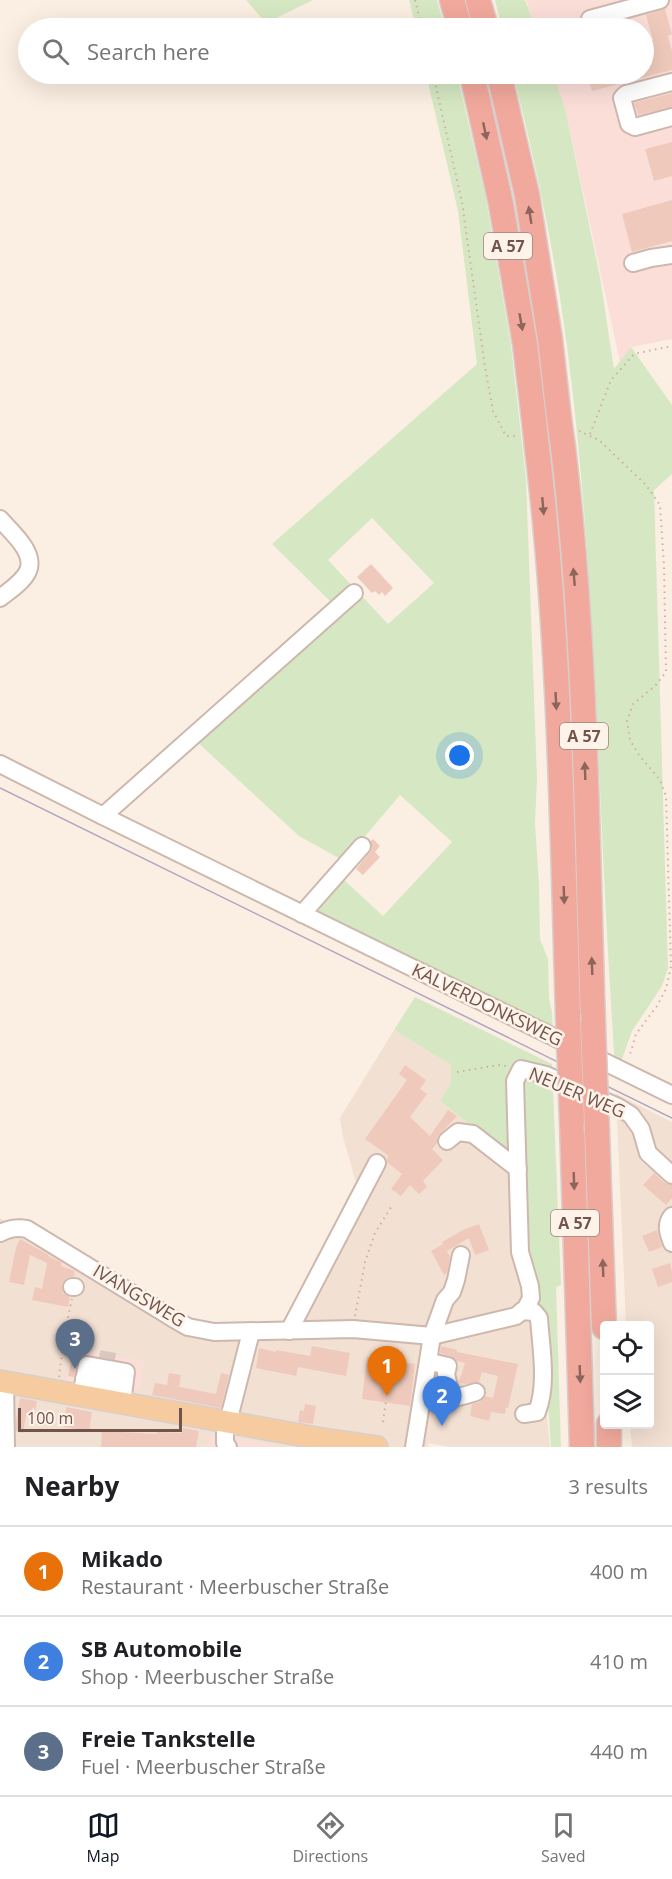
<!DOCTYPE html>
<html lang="en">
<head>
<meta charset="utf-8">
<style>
	:root { --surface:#fff; --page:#f2f2f2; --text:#202124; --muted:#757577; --line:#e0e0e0; --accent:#111827 }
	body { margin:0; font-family:"Open Sans",sans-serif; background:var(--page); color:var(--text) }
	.controls { position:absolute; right:18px; bottom:18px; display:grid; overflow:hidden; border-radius:6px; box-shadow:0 6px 24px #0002 }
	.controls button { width:54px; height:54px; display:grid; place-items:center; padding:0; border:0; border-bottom:2px solid var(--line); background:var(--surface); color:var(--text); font:30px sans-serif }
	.scale { position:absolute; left:18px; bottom:15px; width:164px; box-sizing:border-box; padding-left:6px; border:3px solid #72544b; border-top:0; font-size:16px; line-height:21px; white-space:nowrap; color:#72544b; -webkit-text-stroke:4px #fef3e9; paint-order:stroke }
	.you { position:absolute; left:460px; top:756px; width:21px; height:21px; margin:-15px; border:4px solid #fff; border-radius:50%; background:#1a73e8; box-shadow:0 0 0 9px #1a73e833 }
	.badge { display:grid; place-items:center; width:39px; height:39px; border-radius:50%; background:var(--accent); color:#fff; font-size:20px; font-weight:700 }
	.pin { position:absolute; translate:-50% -50px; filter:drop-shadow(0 2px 3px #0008) }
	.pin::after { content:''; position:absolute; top:32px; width:21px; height:18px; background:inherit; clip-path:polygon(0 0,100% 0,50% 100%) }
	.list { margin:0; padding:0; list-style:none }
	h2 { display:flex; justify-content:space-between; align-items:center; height:78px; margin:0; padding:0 24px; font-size:26px }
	h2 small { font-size:20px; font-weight:400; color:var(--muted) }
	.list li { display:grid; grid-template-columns:39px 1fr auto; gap:18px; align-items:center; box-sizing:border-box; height:90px; padding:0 24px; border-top:2px solid var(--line) }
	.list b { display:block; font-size:22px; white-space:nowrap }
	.list p { margin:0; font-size:20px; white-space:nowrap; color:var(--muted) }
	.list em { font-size:20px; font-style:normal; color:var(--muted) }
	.icon { flex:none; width:33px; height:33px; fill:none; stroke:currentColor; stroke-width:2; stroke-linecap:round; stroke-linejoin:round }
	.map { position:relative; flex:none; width:672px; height:1447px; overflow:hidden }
	.search { position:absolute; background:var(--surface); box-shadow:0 6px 24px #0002; left:18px; right:18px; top:18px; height:66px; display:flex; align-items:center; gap:15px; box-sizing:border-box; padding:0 21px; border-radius:33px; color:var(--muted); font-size:22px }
	.sheet { height:348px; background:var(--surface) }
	nav { display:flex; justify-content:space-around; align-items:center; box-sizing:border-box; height:84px; border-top:2px solid var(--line); background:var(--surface); font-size:16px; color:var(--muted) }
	nav a { display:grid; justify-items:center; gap:3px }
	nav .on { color:var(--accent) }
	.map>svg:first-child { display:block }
	.residential { fill:#f2e0d2 }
	.commercial { fill:#fbded8 }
	.green { fill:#d6e8c3 }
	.building { fill:#efcabc }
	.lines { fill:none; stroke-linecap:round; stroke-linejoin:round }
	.minor-tunnel { stroke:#d9c8bd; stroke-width:16; stroke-dasharray:16 8; stroke-linecap:butt }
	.minor-casing { stroke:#ceb8ae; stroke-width:20 }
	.major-casing { stroke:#d8cfcd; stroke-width:24 }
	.highway-casing { stroke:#d8cfcd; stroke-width:27 }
	.path { stroke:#d3ada0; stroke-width:2; stroke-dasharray:1.5 4.5; stroke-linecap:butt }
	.minor { stroke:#fff; stroke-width:16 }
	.major { stroke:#f6cb9f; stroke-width:21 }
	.highway { stroke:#f2a99d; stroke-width:24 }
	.tram { stroke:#b0a3c3; stroke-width:1.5 }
	.highway-bridge-casing { stroke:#d8cfcd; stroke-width:27; stroke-linecap:butt }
	.highway-bridge { stroke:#f2a99d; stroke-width:24 }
	.oneway { fill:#8c655b }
	.labels { text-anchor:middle; stroke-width:5; stroke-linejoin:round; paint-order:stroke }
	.shield { fill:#fef3e9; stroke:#9c847a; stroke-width:1.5 }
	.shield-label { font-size:16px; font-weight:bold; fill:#72544b }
	.street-label { font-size:18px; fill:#72544b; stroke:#fef3e9 }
</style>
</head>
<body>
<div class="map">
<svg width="672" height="1447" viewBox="0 0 672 1447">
	<rect width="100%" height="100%" fill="#fbefe3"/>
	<g class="residential">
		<polygon points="394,1030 451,1065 451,1082 440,1101 515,1162 537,1321 550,1447 450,1447 428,1443 428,1447 0,1447 0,1218 192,1335 289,1335 361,1200 343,1137 340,1118"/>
		<polygon points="616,1094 672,1122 672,1447 632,1447 630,1425 650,1424 650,1326 626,1325"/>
	</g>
	<g class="commercial">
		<polygon points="526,0 672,0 672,339 631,347 621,367 565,108 553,74 644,74 644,28 536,28"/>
		<polygon points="72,1348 144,1361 140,1386 131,1394 66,1382"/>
		<polygon points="211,1434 279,1445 278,1447 208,1447"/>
	</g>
	<g class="green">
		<polygon points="246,0 313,0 266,23"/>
		<polygon points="409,0 437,0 445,28 416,28"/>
		<polygon points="495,0 525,0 536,28 502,28"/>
		<polygon points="426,74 457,74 486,199 511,346 526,479 537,779 535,823 539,885 540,939 548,959 549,999 552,1012 553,1032 314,913 342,878 383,916 452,842 400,795 344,861 299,836 195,740 359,593 388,624 434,583 372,518 328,560 355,589 335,606 272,544 477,364 458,211"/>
		<path d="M513,74H553L565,108L600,277L614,369L631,347L672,405V474L654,490L668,968L662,986L632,1031L621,1062H615L614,1053C610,987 606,921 603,855C595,685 589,515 567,346C555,255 536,163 513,74Z"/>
		<polygon points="415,997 552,1064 561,1285 556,1287 561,1447 551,1447 542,1316 523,1253 522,1167 440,1101 451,1082 451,1065 394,1030"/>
	</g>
	<g class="building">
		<polygon points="665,9 672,34 668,36 672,51 672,70 592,91 587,74 644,74 644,42 653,40 646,15"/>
		<polygon points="672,93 672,107 638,115 634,103"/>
		<polygon points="672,142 672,176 654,181 645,149"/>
		<polygon points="672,200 672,241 632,252 622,214"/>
		<polygon points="371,564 393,588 385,596 382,592 379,595 375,591 372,593 357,577"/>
		<polygon points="373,839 380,846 375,852 380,857 363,875 356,869 370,852 372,848 371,841"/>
		<polygon points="405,1065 426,1080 420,1089 427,1094 410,1117 430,1136 448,1110 457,1116 437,1137 437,1143 432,1149 443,1160 423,1181 427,1187 419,1194 410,1185 401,1196 391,1189 402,1174 387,1162 387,1159 389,1156 365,1139 407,1080 399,1074"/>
		<polygon points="654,1173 665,1183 672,1185 672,1198 666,1205 643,1185"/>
		<polygon points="479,1224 489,1250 475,1255 469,1238 447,1251 442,1242 463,1230"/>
		<polygon points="657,1230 662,1247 649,1252 642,1236"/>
		<polygon points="20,1239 49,1255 48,1256 61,1262 61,1266 75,1271 74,1276 66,1278 62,1286 63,1293 70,1297 68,1307 32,1300 35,1287 42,1289 47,1263 30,1255 24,1285 9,1282 16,1248"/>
		<polygon points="443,1244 450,1257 447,1273 444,1275 431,1251"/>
		<polygon points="670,1263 672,1271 672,1282 658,1287 652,1269"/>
		<polygon points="312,1346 350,1353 346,1376 298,1367 296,1376 256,1368 259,1348 276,1352 276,1350 310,1356"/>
		<polygon points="441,1346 457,1350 457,1352 518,1364 508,1408 506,1408 505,1414 491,1412 489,1421 470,1416 472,1404 480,1402 485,1396 493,1398 498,1376 482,1372 479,1382 465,1384 459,1382 465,1363 457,1361 450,1356 440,1353"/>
		<polygon points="74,1349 84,1351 83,1355 77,1362 74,1377 68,1376"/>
		<polygon points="384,1350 403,1352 402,1362 415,1364 410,1406 362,1399 367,1357 382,1359"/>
		<polygon points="169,1373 181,1375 179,1387 216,1394 221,1373 229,1375 221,1408 152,1395 155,1383 167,1385"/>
		<polygon points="20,1398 37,1401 34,1418 26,1416 23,1433 16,1431 16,1421"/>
		<polygon points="305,1404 316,1406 313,1424 298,1422 300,1410 304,1411"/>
		<polygon points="66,1407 92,1412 89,1431 64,1427"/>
		<polygon points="183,1428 199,1431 196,1447 101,1447 102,1431 157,1434 157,1432 182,1433"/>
	</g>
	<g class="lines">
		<polyline class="minor-tunnel" points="99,1358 121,1362"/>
		<g class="minor-casing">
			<g id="minor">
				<polyline points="590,19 660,0"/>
				<polyline points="672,82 626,94 622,98 629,124 635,127 672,117"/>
				<polyline points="633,263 651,258 672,255"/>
				<path d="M0,519C11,532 36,552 28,571C23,582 9,591 0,598"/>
				<polyline points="0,764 103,816 672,1095"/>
				<polyline points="103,816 354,593"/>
				<polyline points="302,914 362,846"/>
				<polyline points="447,1141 458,1132 473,1134 518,1169"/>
				<path d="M672,1216C665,1225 668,1233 672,1243"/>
				<path d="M0,1233C10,1228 17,1227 27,1229L174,1319L188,1327L214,1332L353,1329L432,1336L516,1316L526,1308L531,1298L530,1286L520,1252L515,1081L521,1069L546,1075L618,1107L631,1115L641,1129L648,1153L672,1175"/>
				<polyline points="72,1287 75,1287"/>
				<path d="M522,1311L534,1312L539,1318C541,1348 548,1384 537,1412L524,1414"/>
				<polyline points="289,1331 377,1163"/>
				<polyline points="435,1363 448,1366 446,1374 452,1400"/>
				<polyline points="84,1379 124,1386"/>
				<polyline points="5,1381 6,1447"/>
				<polyline points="81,1396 87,1365 126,1372 122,1403"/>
				<path d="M422,1398C442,1402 457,1398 476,1392"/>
				<polyline points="225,1422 225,1443 228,1447"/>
				<polyline points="228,1422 251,1332"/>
				<polyline points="414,1447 432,1336 445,1300 452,1292 456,1280 461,1255"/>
			</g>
		</g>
		<g class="major-casing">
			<polyline id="major" points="0,1381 328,1440 377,1447"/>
		</g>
		<g class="highway-casing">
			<g id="highway">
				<polyline points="452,0 460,28"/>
				<polyline points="478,0 486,28"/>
				<polyline points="472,74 501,204 525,344 534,420"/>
				<polyline points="499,74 527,195 550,339 559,418"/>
				<path d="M563,447C586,638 587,832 593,1025"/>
				<path d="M537,448C560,636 562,826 568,1015"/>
				<polyline points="572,1122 582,1447"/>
				<polyline points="597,1131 604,1327"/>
				<polyline points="609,1424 609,1447"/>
			</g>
		</g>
		<g class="path">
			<polyline points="415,0 422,28"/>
			<polyline points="433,74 462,202 485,367 493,411 506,436 518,436"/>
			<polyline points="579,431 599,440 646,485 660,505 664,565 666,672 655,686 633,704 627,721 630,740 639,755 660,780 666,796 671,966 666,989 657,1006 636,1034 629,1058"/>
			<polyline points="590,434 611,380 634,354 672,346"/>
			<polyline points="457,1072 498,1065 506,1066"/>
			<polyline points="355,1316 365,1262 375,1233 393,1204"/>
			<polyline points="59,1377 65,1330 72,1299"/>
			<polyline points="383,1422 386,1402"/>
		</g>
		<use href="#minor" class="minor"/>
		<use href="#major" class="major"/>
		<use href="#highway" class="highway"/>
		<polyline class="tram" points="0,788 672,1118"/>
		<g class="highway-bridge-casing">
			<g id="highway-bridge">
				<polyline points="559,418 563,447"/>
				<polyline points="534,420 537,448"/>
				<polyline points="568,1015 572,1122"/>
				<polyline points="593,1025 597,1131"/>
			</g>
		</g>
		<use href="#highway-bridge" class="highway-bridge"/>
	</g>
	<defs><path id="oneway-solid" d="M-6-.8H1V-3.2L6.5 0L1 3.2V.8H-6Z" transform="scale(1.5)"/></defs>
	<g class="oneway">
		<use href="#oneway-solid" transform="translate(485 131) rotate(78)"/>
		<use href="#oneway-solid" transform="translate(530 215) rotate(-99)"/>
		<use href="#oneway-solid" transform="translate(521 322) rotate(80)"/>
		<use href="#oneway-solid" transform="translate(543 506) rotate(85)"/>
		<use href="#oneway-solid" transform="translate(574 577) rotate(-95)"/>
		<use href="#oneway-solid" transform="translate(556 701) rotate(87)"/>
		<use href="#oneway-solid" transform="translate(585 771) rotate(-92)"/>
		<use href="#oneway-solid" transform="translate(564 895) rotate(88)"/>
		<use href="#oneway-solid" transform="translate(592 966) rotate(-92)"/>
		<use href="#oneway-solid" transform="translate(574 1181) rotate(88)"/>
		<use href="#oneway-solid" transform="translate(603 1268) rotate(-92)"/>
		<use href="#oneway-solid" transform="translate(580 1374) rotate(88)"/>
	</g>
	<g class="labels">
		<g class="shield">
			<rect x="484" y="233" width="48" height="26" rx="4.5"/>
			<rect x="560" y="723" width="48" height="26" rx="4.5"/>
			<rect x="551" y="1210" width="48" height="26" rx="4.5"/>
		</g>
		<g class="shield-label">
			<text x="508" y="252">A 57</text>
			<text x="584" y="742">A 57</text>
			<text x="575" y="1229">A 57</text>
		</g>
		<g class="street-label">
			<text transform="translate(487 1005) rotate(26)" y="6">KALVERDONKSWEG</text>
			<text transform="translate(577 1093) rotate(23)" y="6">NEUER WEG</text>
			<text transform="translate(139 1296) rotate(31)" y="6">IVANGSWEG</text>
		</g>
	</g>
</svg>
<div class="controls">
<button><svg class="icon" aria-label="locate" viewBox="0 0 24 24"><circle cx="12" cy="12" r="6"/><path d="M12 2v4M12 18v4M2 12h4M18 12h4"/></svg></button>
<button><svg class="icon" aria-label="layers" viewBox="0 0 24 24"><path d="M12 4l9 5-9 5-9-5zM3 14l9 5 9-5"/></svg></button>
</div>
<div class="scale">100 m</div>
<div class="you"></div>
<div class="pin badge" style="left:387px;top:1396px;background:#e8710a">1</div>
<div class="pin badge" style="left:442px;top:1426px;background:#3f7fe0">2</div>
<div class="pin badge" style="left:75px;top:1369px;background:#5c6f8a">3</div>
<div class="search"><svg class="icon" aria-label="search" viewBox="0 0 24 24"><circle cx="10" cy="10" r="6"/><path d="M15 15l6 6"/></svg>Search here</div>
</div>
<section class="sheet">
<h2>Nearby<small>3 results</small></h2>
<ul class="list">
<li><span class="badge" style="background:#e8710a">1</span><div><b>Mikado</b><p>Restaurant · Meerbuscher Straße</p></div><em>400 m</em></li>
<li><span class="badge" style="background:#3f7fe0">2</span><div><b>SB Automobile</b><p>Shop · Meerbuscher Straße</p></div><em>410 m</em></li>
<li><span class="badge" style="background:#5c6f8a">3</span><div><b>Freie Tankstelle</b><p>Fuel · Meerbuscher Straße</p></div><em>440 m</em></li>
</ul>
</section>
<nav>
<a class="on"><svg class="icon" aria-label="map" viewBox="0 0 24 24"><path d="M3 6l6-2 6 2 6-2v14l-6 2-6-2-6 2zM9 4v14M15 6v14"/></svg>Map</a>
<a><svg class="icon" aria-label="directions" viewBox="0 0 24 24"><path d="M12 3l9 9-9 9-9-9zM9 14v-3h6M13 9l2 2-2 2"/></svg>Directions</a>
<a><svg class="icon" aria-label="saved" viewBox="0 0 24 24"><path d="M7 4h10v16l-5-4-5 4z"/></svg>Saved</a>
</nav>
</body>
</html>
